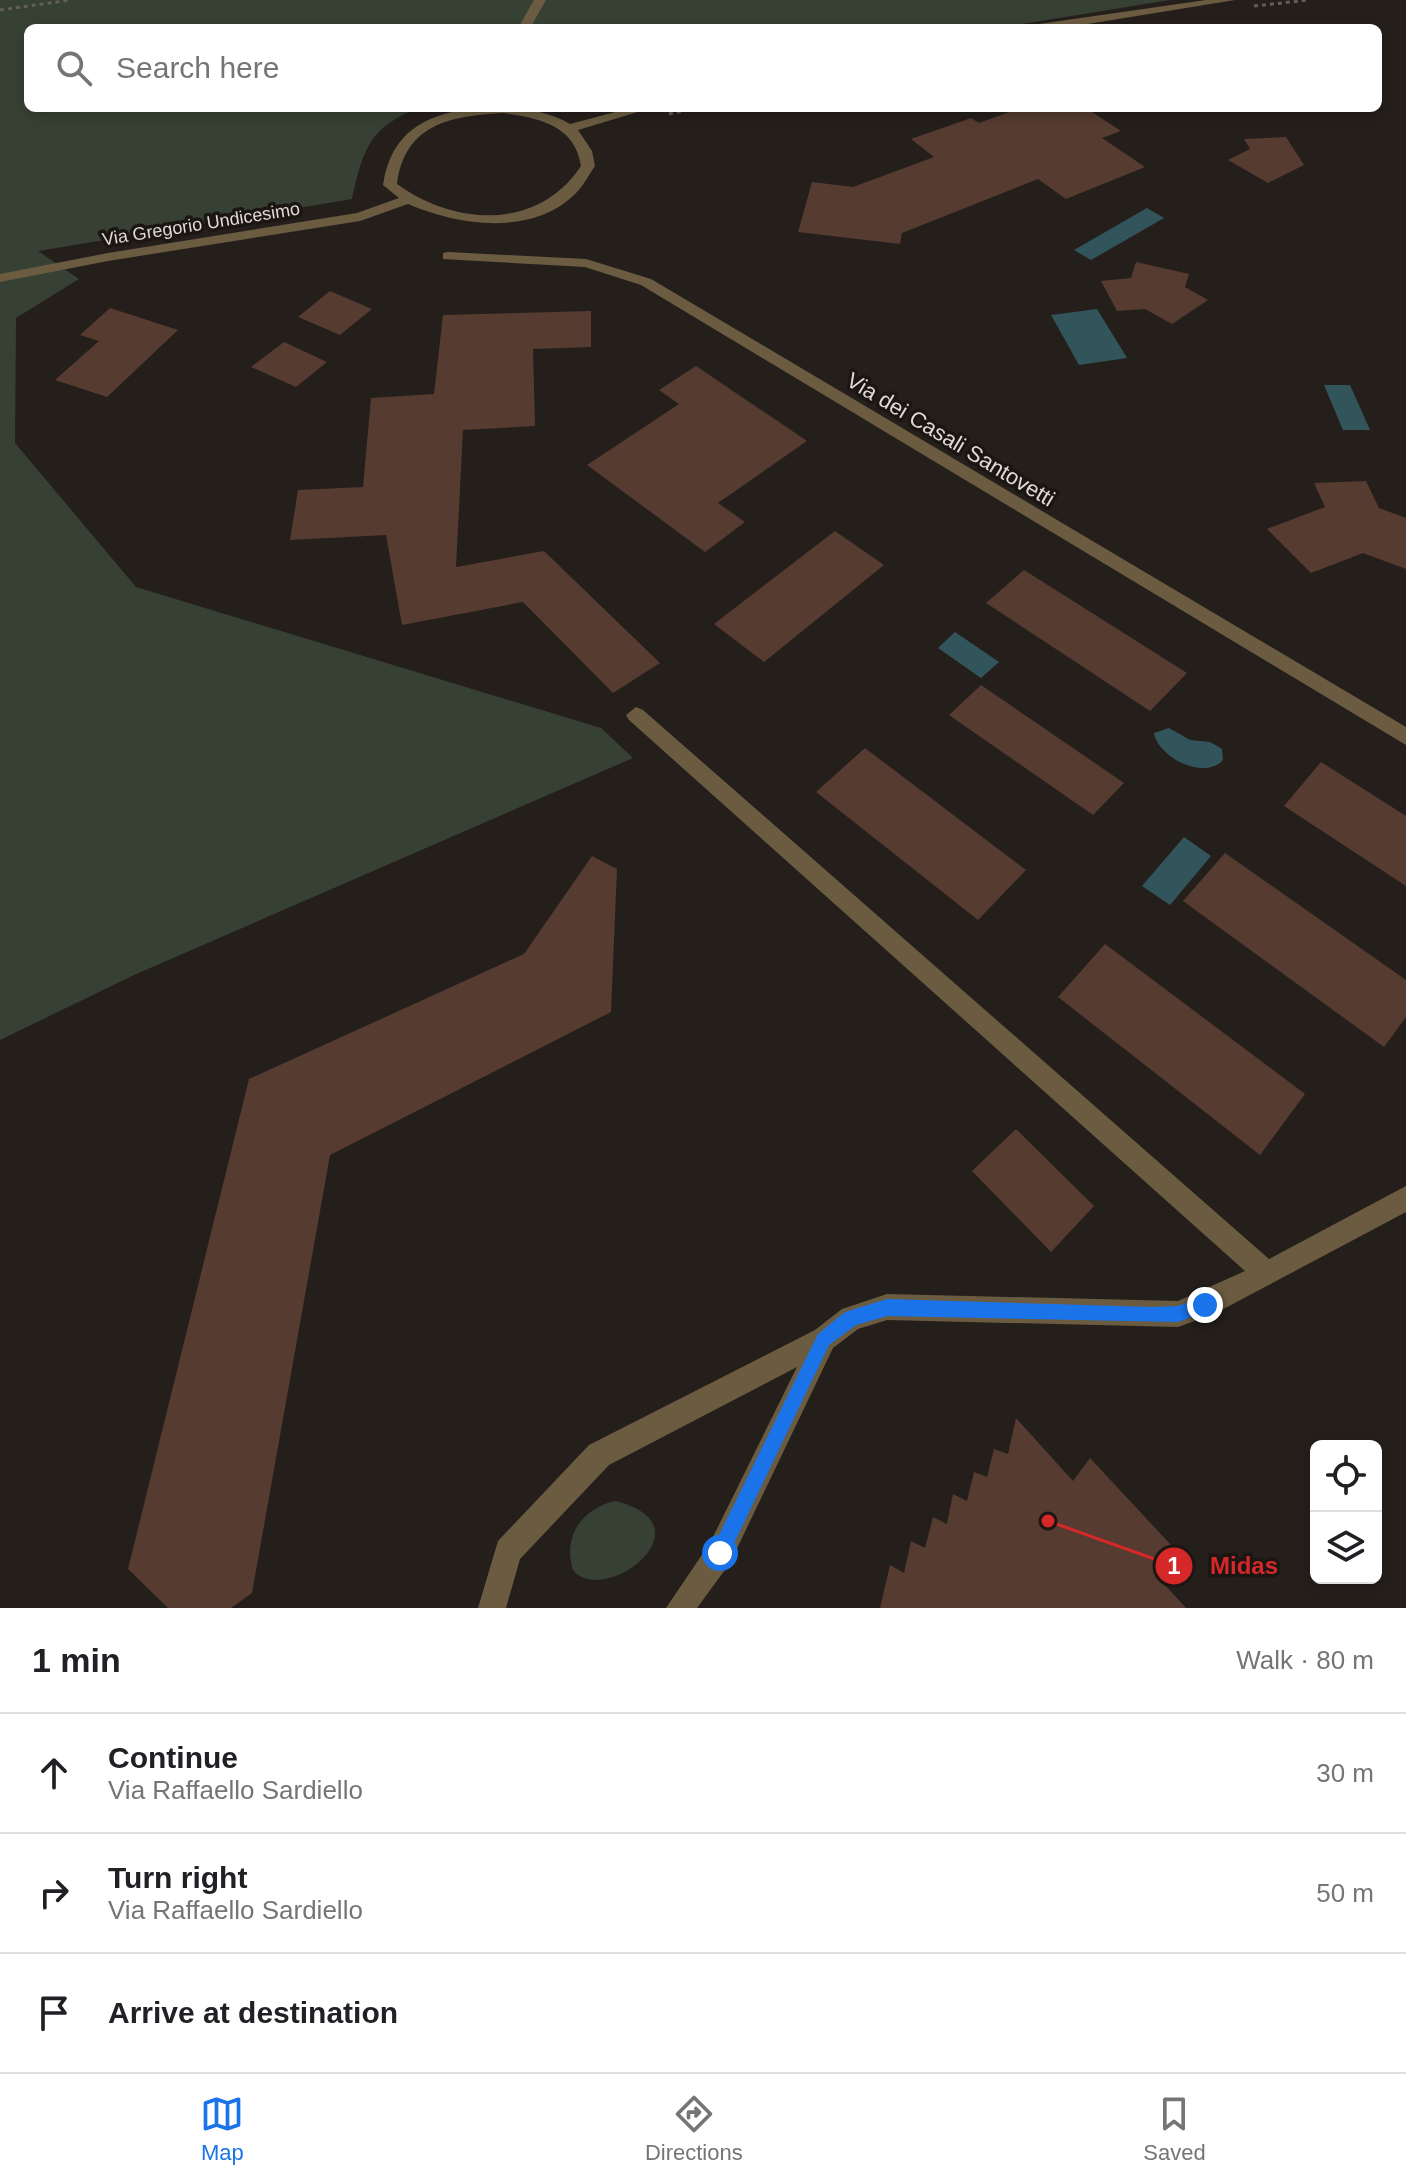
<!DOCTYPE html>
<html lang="en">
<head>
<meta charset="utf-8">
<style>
	:root { --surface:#fff; --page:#f6f6f6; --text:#202124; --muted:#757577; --line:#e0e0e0; --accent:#1a73e8 }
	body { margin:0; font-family:Helvetica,sans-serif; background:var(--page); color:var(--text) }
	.controls { position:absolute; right:24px; bottom:24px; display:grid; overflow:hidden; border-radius:12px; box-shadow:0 4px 12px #0003 }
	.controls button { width:72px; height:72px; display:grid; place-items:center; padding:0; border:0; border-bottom:2px solid var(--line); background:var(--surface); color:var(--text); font:40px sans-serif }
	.stop { position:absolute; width:24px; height:24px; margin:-18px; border:6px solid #1a73e8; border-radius:50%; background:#fff }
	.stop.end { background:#1a73e8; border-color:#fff; box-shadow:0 2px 8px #0008 }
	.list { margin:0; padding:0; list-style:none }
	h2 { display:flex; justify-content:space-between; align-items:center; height:104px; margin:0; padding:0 32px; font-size:34px }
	h2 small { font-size:26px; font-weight:400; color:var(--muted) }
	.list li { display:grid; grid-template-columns:52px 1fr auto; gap:24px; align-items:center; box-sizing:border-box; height:120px; padding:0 32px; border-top:2px solid var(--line) }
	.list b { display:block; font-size:30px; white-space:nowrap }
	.list p { margin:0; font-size:26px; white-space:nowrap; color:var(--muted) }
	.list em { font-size:26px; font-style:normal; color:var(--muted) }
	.icon { flex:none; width:44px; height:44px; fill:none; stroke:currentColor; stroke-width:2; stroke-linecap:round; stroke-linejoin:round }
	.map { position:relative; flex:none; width:1406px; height:1608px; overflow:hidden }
	.search { position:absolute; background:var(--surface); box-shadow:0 4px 12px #0003; left:24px; right:24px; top:24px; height:88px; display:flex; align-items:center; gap:20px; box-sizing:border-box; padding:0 28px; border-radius:12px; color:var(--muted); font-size:30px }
	.sheet { height:464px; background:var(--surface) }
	nav { display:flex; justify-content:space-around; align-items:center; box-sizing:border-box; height:112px; border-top:2px solid var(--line); background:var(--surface); font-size:22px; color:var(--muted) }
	nav a { display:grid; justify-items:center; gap:4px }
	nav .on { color:var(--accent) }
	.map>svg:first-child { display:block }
	.green { fill:#374133 }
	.water { fill:#32555b }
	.building { fill:#553b30 }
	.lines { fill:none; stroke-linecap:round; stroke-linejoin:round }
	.path { stroke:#635e5b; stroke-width:3; stroke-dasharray:4 4; stroke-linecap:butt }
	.minor { fill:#6b5c41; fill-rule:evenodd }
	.route { fill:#1a73e8 }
	.labels { text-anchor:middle; stroke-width:7; stroke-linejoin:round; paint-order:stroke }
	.far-street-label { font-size:18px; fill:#dfdbd9; stroke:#1c1613 }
	.street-label { font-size:22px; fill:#dfdbd9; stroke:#1c1613 }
	.leader { fill:none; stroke:#d62828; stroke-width:3 }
	.callout-dot { fill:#d62828; stroke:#1c1613; stroke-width:3 }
	.mark-label { font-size:24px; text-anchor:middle; font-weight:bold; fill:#fff }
	.callout-label { font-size:24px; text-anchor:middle; font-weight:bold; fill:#d62828; stroke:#1c1613; stroke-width:7; stroke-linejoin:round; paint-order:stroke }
</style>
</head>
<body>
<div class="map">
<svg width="1406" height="1608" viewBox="0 0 1406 1608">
	<rect width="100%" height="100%" fill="#251f1c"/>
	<g class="green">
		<path d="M0,0H1170L998,28H28V108H418C368,128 363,151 352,199L38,251L79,279L16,318L15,443L136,587L601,728L633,758L134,975L0,1040Z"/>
		<path d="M615,1501C713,1525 604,1608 573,1570C562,1536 583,1508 615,1501Z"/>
	</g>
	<g class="water">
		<polygon points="1147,208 1164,218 1091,260 1074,250"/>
		<polygon points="1097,309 1127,358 1079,365 1051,315"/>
		<polygon points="1324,385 1350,385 1370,430 1343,430"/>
		<polygon points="955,632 999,662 981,678 938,648"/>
		<path d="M1169,728L1190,740L1210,742L1222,749L1223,760C1204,781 1158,757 1154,733Z"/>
		<polygon points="1184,837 1211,856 1170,905 1142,886"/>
	</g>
	<g class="building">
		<polygon points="1020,108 1086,108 1121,131 1102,138 1145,167 1066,199 1038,179 902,233 900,244 798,232 812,182 853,187 934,157 911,139 971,118 979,123"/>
		<polygon points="1286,137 1304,165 1268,183 1228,160 1250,149 1244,139"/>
		<polygon points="1136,262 1189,274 1185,287 1208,300 1172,324 1145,309 1117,311 1101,281 1131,278"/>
		<polygon points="330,291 372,309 340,335 298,317"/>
		<polygon points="110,308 178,330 107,397 55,380 99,341 80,335"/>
		<polygon points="591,311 591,347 533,349 535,426 463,430 456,567 544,551 660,663 613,693 523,602 402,625 386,535 290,540 298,490 363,487 371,398 434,394 443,315"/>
		<polygon points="284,342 327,362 296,387 251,367"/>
		<polygon points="696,366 807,441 718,503 745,522 705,552 587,465 679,404 659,390"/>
		<polygon points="1366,481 1379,508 1406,518 1406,569 1363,553 1311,573 1267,529 1325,507 1314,483"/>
		<polygon points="835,531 884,565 764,662 714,624"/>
		<polygon points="1024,570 1187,673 1150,711 986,603"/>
		<polygon points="981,685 1124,783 1093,815 949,715"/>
		<polygon points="865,748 1026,870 978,920 816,792"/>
		<polygon points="1321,762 1406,816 1406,886 1284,806"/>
		<polygon points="1225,853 1406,980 1406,1017 1384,1047 1183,901"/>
		<polygon points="592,856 617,869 611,1012 330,1155 252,1593 231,1608 168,1608 128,1569 249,1079 524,954"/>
		<polygon points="1105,944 1305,1094 1260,1155 1058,997"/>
		<polygon points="1016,1129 1094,1206 1051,1252 972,1171"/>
		<polygon points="1016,1418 1073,1481 1090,1458 1171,1545 1164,1584 1186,1608 880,1608 890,1565 904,1573 911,1541 925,1548 933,1517 947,1524 953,1494 967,1501 974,1472 987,1477 994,1449 1008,1454"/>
	</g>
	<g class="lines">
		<g class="path">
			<polyline points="1254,6 1309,0"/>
			<polyline points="0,10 71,0"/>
			<polyline points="669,114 695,108"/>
		</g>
		<g class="minor">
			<polygon points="534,0 546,0 530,28 518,28"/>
			<polygon points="1206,0 1235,0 1063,28 1033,28 1039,24"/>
			<path d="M473,108C506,108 540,106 570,124L630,108H651L578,130L592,151L595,166C589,174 584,185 577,192C534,237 459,226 408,204L360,221L108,261L0,282V274L108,253L357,213L399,198L383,185C391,133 423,115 473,108ZM503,113C539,118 575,125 581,166C538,231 455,226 397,184C405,124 450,116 503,113Z"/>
			<polygon points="448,252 586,259 651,279 1406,727 1406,745 641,285 585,267 443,259 443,253"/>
			<polygon points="636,707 643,710 1269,1259 1406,1186 1406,1212 1214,1314 1178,1327 887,1320 858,1329 833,1348 730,1563 697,1608 666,1608 710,1543 797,1367 609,1465 520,1559 506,1608 478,1608 498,1541 589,1445 815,1330 842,1309 887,1294 1178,1301 1245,1271 629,720 626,715"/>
		</g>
	</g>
	<polygon class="route" points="1205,1296 1213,1305 1211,1310 1178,1322 887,1316 856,1325 829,1345 726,1560 713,1560 713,1547 818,1334 845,1312 887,1299 1152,1307 1178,1306"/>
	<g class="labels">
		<g class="far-street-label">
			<text transform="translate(201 224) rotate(-9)" y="6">Via Gregorio Undicesimo</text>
		</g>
		<g class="street-label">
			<text transform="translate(951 439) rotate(31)" y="8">Via dei Casali Santovetti</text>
		</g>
	</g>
	<path class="leader" d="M1048 1521L1174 1566"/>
	<g class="callout-dot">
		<circle cx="1048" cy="1521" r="8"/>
		<circle cx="1174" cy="1566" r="20"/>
	</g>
	<g class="mark-label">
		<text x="1174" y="1574">1</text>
	</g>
	<g class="callout-label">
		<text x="1244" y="1574">Midas</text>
	</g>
</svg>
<div class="controls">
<button><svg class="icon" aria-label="locate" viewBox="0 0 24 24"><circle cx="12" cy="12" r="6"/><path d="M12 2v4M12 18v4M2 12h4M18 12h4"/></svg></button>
<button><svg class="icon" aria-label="layers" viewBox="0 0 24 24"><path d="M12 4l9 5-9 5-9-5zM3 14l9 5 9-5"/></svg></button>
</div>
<div class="stop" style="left:720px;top:1553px"></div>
<div class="stop end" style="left:1205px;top:1305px"></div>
<div class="search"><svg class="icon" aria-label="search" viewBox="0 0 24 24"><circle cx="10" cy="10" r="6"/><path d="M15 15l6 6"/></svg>Search here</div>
</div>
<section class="sheet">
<h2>1 min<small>Walk · 80 m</small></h2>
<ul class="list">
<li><svg class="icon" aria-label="ahead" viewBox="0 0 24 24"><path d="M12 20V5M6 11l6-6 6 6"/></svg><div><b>Continue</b><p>Via Raffaello Sardiello</p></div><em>30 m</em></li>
<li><svg class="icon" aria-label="right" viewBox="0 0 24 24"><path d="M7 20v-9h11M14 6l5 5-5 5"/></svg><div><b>Turn right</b><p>Via Raffaello Sardiello</p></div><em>50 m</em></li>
<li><svg class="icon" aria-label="arrive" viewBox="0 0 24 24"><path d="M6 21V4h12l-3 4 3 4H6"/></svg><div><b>Arrive at destination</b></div></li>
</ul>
</section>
<nav>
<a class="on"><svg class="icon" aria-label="map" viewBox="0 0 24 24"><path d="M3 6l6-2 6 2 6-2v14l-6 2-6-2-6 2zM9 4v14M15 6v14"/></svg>Map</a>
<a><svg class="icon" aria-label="directions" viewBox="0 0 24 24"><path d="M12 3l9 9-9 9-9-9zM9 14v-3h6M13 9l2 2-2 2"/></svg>Directions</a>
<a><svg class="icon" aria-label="saved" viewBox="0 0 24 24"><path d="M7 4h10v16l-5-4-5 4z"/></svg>Saved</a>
</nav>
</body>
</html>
